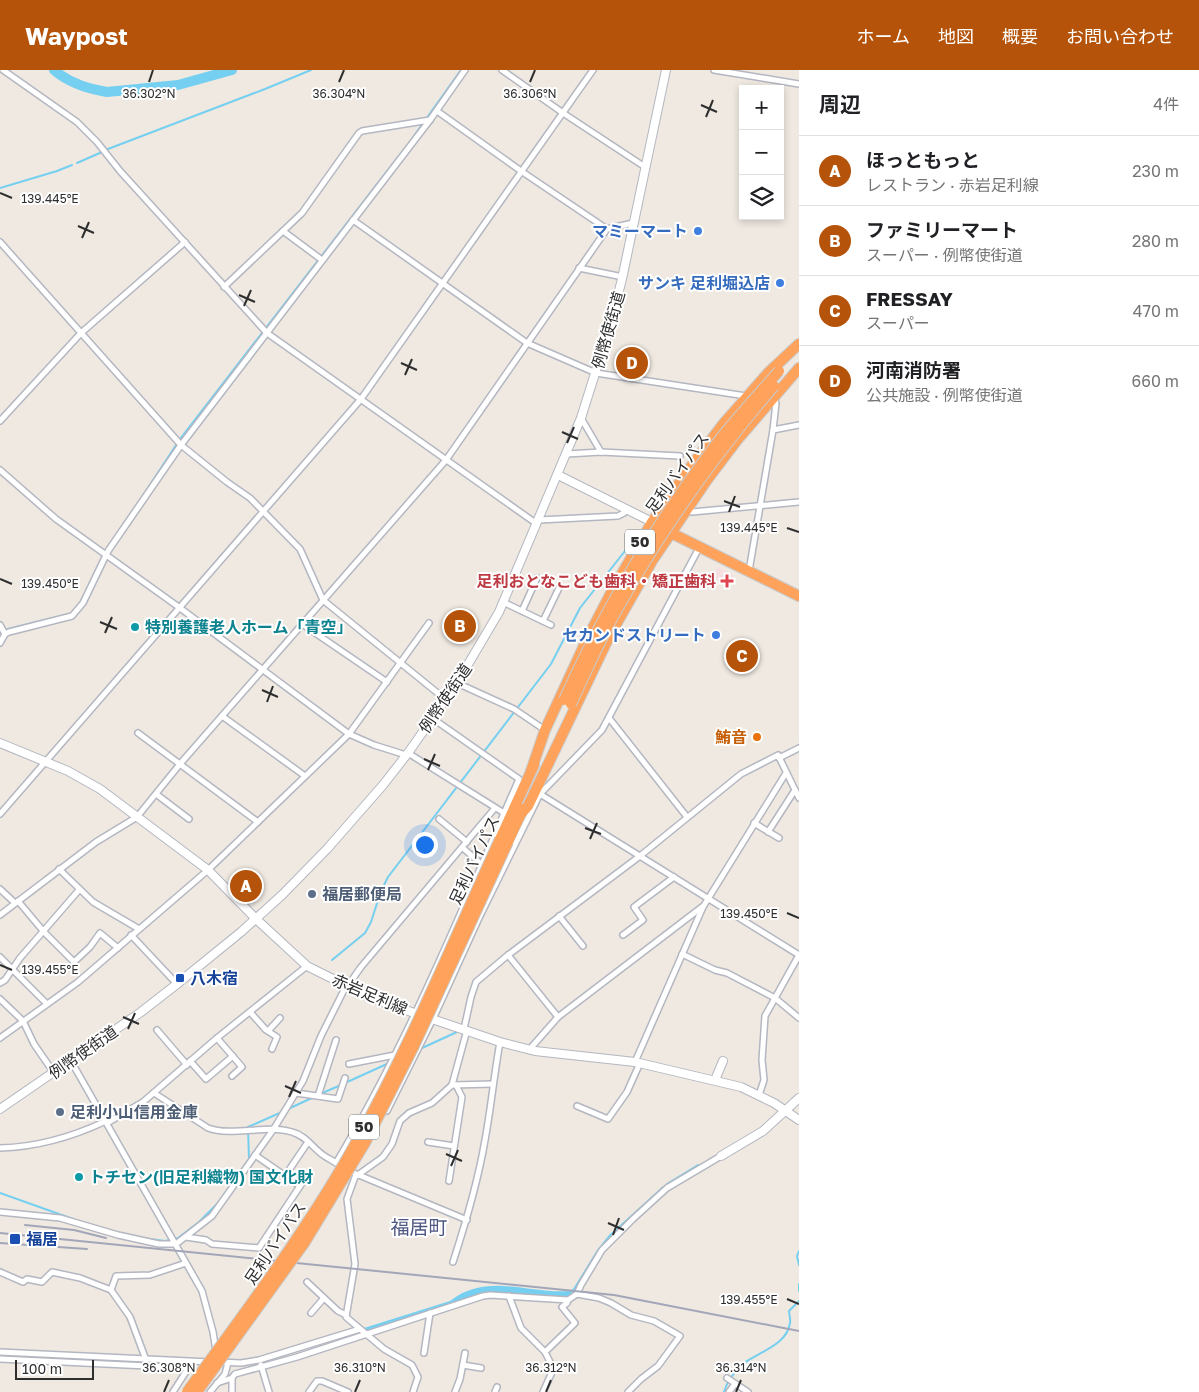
<!DOCTYPE html>
<html lang="ja">
<head>
<meta charset="utf-8">
<style>
	:root { --surface:#fff; --page:#f2f2f2; --text:#202124; --muted:#757577; --line:#e0e0e0; --accent:#b45309 }
	body { margin:0; font-family:"Golos Text","Noto Sans JP",sans-serif; background:var(--page); color:var(--text) }
	.controls { position:absolute; right:15px; top:15px; display:grid; overflow:hidden; border-radius:0px; box-shadow:0 2px 8px #0003 }
	.controls button { width:45px; height:45px; display:grid; place-items:center; padding:0; border:0; border-bottom:1px solid var(--line); background:var(--surface); color:var(--text); font:25px sans-serif }
	.scale { position:absolute; left:15px; bottom:12px; width:79px; box-sizing:border-box; padding-left:5px; border:2px solid #2e2e2e; border-top:0; font-size:14px; line-height:18px; white-space:nowrap; color:#2e2e2e; -webkit-text-stroke:4px #fff; paint-order:stroke }
	.you { position:absolute; left:424px; top:774px; width:18px; height:18px; margin:-12px; border:4px solid #fff; border-radius:50%; background:#1a73e8; box-shadow:0 0 0 8px #1a73e833 }
	.badge { display:grid; place-items:center; width:32px; height:32px; border-radius:50%; background:var(--accent); color:#fff; font-size:16px; font-weight:700 }
	.pin { position:absolute; translate:-50% -50%; border:2px solid #fff; box-shadow:0 1px 5px #0006 }
	.list { margin:0; padding:0; list-style:none }
	h2 { display:flex; justify-content:space-between; align-items:center; height:65px; margin:0; padding:0 20px; font-size:21px }
	h2 small { font-size:16px; font-weight:400; color:var(--muted) }
	.list li { display:grid; grid-template-columns:32px 1fr auto; gap:15px; align-items:center; box-sizing:border-box; height:70px; padding:0 20px; border-top:1px solid var(--line) }
	.list b { display:block; font-size:19px; white-space:nowrap }
	.list p { margin:0; font-size:16px; white-space:nowrap; color:var(--muted) }
	.list em { font-size:16px; font-style:normal; color:var(--muted) }
	.icon { flex:none; width:28px; height:28px; fill:none; stroke:currentColor; stroke-width:2; stroke-linecap:round; stroke-linejoin:round }
	.map { position:relative; flex:none; width:799px; height:1322px; overflow:hidden }
	header { display:flex; align-items:center; gap:30px; box-sizing:border-box; height:70px; padding:0 25px; background:var(--accent); color:#fff }
	header strong { font-size:24px }
	nav { display:flex; gap:28px; margin-inline-start:auto; font-size:18px }
	main { display:flex }
	aside { flex:1; background:var(--surface) }
	.map>svg:first-child { display:block }
	.medical { fill:#f5dfe0 }
	.water { fill:#75cff0 }
	.lines { fill:none; stroke-linecap:round; stroke-linejoin:round }
	.stream { stroke:#75cff0; stroke-width:2 }
	.river { stroke:#75cff0; stroke-width:10 }
	.street-casing { stroke:#b4b7c1; stroke-width:8 }
	.secondary-casing { stroke:#b4b7c1; stroke-width:10 }
	.highway-casing { stroke:#c9c9c9; stroke-width:12 }
	.street { stroke:#fff; stroke-width:5 }
	.secondary { stroke:#fff; stroke-width:8 }
	.highway { stroke:#ffa35c; stroke-width:10 }
	.rail { stroke:#a3a6b8; stroke-width:2 }
	.highway-bridge-casing { stroke:#c9c9c9; stroke-width:12; stroke-linecap:butt }
	.highway-bridge { stroke:#ffa35c; stroke-width:10 }
	.ticks { fill:none; stroke:#2e2e2e; stroke-width:2 }
	.shop-dot { fill:#3f7fe0; stroke:#fff; stroke-width:2 }
	.health-dot { fill:#e0444e; stroke:#fff; stroke-width:2 }
	.culture-dot { fill:#0f9aa8; stroke:#fff; stroke-width:2 }
	.food-dot { fill:#e8710a; stroke:#fff; stroke-width:2 }
	.service-dot { fill:#5c6f8a; stroke:#fff; stroke-width:2 }
	.transit-dot { fill:#1a4fb4; stroke:#fff; stroke-width:2 }
	.labels { text-anchor:middle; stroke-width:4; stroke-linejoin:round; paint-order:stroke }
	.shield { fill:#fff; stroke:#6d6d6d; stroke-width:1 }
	.shield-label { font-size:15px; font-weight:bold; fill:#2e2e2e }
	.shop-label { font-size:16px; font-weight:bold; fill:#366cbe; stroke:#fff; text-anchor:end }
	.street-label { font-size:16px; fill:#2e2e2e; stroke:#fff }
	.health-label { font-size:16px; font-weight:bold; fill:#be3a42; stroke:#fff; text-anchor:end }
	.culture-label { font-size:16px; font-weight:bold; fill:#0d838f; stroke:#fff; text-anchor:start }
	.food-label { font-size:16px; font-weight:bold; fill:#c56008; stroke:#fff; text-anchor:end }
	.service-label { font-size:16px; font-weight:bold; fill:#4e5e75; stroke:#fff; text-anchor:start }
	.transit-label { font-size:16px; font-weight:bold; fill:#164399; stroke:#fff; text-anchor:start }
	.quarter-label { font-size:19px; fill:#4d5680; stroke:#fff }
	.ticks-label { font-size:12px; text-anchor:middle; fill:#2e2e2e; stroke:#fff; stroke-width:4; stroke-linejoin:round; paint-order:stroke }
</style>
</head>
<body>
<header>
<strong>Waypost</strong>
<nav><a>ホーム</a><a>地図</a><a>概要</a><a>お問い合わせ</a></nav>
</header>
<main>
<div class="map">
<svg width="799" height="1322" viewBox="0 0 799 1322">
	<rect width="100%" height="100%" fill="#efe9e1"/>
	<polygon class="medical" points="718,497 735,506 730,516 713,506"/>
	<path class="water" d="M663,1116L665,1118L613,1167L576,1224L567,1228L489,1224L375,1259L367,1261L364,1258L450,1231C487,1202 528,1224 569,1221L573,1219L597,1180L609,1165Z"/>
	<g class="lines">
		<g class="stream">
			<polyline points="426,49 461,0"/>
			<polyline points="108,79 265,19 311,0"/>
			<polyline points="403,82 423,53"/>
			<polyline points="77,93 102,82"/>
			<polyline points="0,118 57,101 72,95"/>
			<polyline points="142,427 180,369 398,87"/>
			<polyline points="0,566 8,559 69,544"/>
			<polyline points="332,890 365,863 371,852 381,821 388,807 551,594 580,538 636,467"/>
			<polyline points="420,979 459,961"/>
			<polyline points="345,1013 389,993"/>
			<polyline points="320,1024 341,1015"/>
			<polyline points="288,1039 314,1027"/>
			<polyline points="667,1114 698,1095"/>
			<polyline points="0,1123 73,1149"/>
			<polyline points="142,1168 165,1171 178,1168 199,1152 218,1133 249,1089 248,1057 282,1042"/>
			<polyline points="799,1181 797,1186 799,1195"/>
			<polyline points="799,1214 799,1221"/>
			<path d="M724,1322C727,1311 735,1301 744,1293C759,1282 787,1275 790,1253C791,1249 789,1245 789,1241L799,1231"/>
		</g>
		<path class="river" d="M54,0C69,13 88,19 107,22L178,15L232,0"/>
		<g class="street-casing">
			<g id="street">
				<polyline points="3,0 77,52 97,72 120,101 267,263 537,454"/>
				<polyline points="502,0 563,43 645,97"/>
				<polyline points="714,0 799,14"/>
				<polyline points="437,41 521,101 607,159"/>
				<polyline points="353,150 527,273 596,303 746,326"/>
				<polyline points="283,161 322,190"/>
				<polyline points="0,172 181,375 227,412 250,428 300,479 323,530 445,629"/>
				<polyline points="579,198 623,207"/>
				<polyline points="224,217 302,143 359,63 362,61 430,50"/>
				<polyline points="581,348 601,382"/>
				<polyline points="0,351 81,263 185,172"/>
				<polyline points="773,360 799,355"/>
				<polyline points="567,384 601,382 680,386"/>
				<polyline points="0,400 56,449 180,538 349,664 374,675 406,685"/>
				<polyline points="687,439 692,442 799,432"/>
				<polyline points="539,450 618,446 624,443 627,439"/>
				<polyline points="749,501 773,360 776,333 774,327"/>
				<polyline points="503,532 551,555"/>
				<polyline points="522,541 537,508"/>
				<polyline points="543,551 559,518"/>
				<polyline points="302,554 387,612"/>
				<polyline points="0,555 5,564"/>
				<polyline points="0,573 5,564 9,562 72,546 83,533 108,481 181,375 430,50 465,0"/>
				<polyline points="457,613 514,639 545,660"/>
				<polyline points="222,646 305,706"/>
				<polyline points="609,648 687,747"/>
				<polyline points="138,663 258,752"/>
				<polyline points="408,683 504,743"/>
				<polyline points="779,688 799,678"/>
				<polyline points="156,724 189,749"/>
				<polyline points="540,724 799,885"/>
				<polyline points="0,744 361,329 593,0"/>
				<polyline points="439,749 467,772"/>
				<polyline points="754,753 779,768"/>
				<polyline points="768,762 795,720"/>
				<polyline points="463,778 481,794"/>
				<polyline points="59,799 93,832 139,859"/>
				<polyline points="0,819 15,833"/>
				<polyline points="18,831 44,862 74,892 90,877 100,863 118,878"/>
				<polyline points="0,845 96,772 137,747 180,694 446,390 607,159 633,153"/>
				<polyline points="559,846 583,876"/>
				<polyline points="131,865 177,914"/>
				<polyline points="623,865 643,850 634,837 674,807"/>
				<polyline points="682,884 715,900 727,903 775,928 799,948"/>
				<polyline points="508,885 558,947"/>
				<polyline points="0,887 47,934"/>
				<polyline points="0,913 5,910 20,888 79,820"/>
				<polyline points="347,917 361,897 495,738"/>
				<polyline points="0,929 23,951 34,974 54,1003"/>
				<polyline points="250,942 266,960 277,967 272,979"/>
				<polyline points="464,959 471,927 476,912 508,885 640,786 741,704 778,685 799,728"/>
				<polyline points="157,960 187,995"/>
				<polyline points="268,961 280,948"/>
				<polyline points="0,968 78,912 208,800 349,664 429,553"/>
				<polyline points="217,968 242,997 232,1006"/>
				<polyline points="529,980 558,947 702,837"/>
				<polyline points="71,991 202,1221 213,1262 216,1281"/>
				<polyline points="190,991 206,1009 233,986"/>
				<polyline points="635,992 703,837 786,703"/>
				<polyline points="349,994 395,985"/>
				<polyline points="452,1015 467,960"/>
				<path d="M154,1023L208,1058C233,1067 266,1054 292,1062C305,1065 313,1078 323,1085C327,1088 332,1090 336,1093C409,971 462,839 519,709L432,648"/>
				<polyline points="296,1023 338,1029 345,1008"/>
				<polyline points="759,1025 764,1010 762,990 765,946 799,885"/>
				<polyline points="318,1026 336,970"/>
				<polyline points="577,1036 608,1049 627,1022 640,993"/>
				<polyline points="387,1041 433,949 479,848 540,724 602,660 699,478"/>
				<polyline points="107,1053 143,1032 217,968 307,896"/>
				<polyline points="428,1072 454,1076"/>
				<path d="M0,1078C39,1077 72,1067 106,1051"/>
				<polyline points="255,1085 300,1116"/>
				<polyline points="354,1103 467,1150"/>
				<polyline points="285,1106 308,1072"/>
				<polyline points="449,1111 462,1027 456,1015"/>
				<polyline points="0,1142 60,1148 118,1165 159,1174 176,1174 212,1146 273,1060 303,1011 321,966 346,916"/>
				<polyline points="186,1167 206,1170 212,1174 259,1178 306,1107"/>
				<path d="M453,1192C466,1152 478,1112 485,1070C491,1038 494,1005 500,972"/>
				<polyline points="0,1202 23,1212 27,1209 42,1212 52,1202 80,1208 111,1220 116,1206 150,1205 186,1193"/>
				<polyline points="307,1212 338,1241 346,1245"/>
				<polyline points="111,1220 130,1247 146,1290"/>
				<polyline points="577,1224 599,1228 611,1233 631,1245 654,1251 680,1266 658,1296 641,1309 628,1322"/>
				<polyline points="509,1226 521,1258 545,1282 551,1294 552,1302 543,1322"/>
				<polyline points="311,1243 324,1228"/>
				<polyline points="0,1282 210,1292"/>
				<polyline points="545,1282 575,1253 562,1237 567,1233 568,1230"/>
				<polyline points="424,1283 430,1243"/>
				<polyline points="0,1289 189,1298"/>
				<polyline points="218,1292 241,1293 259,1290 360,1259"/>
				<polyline points="261,1295 269,1322"/>
				<polyline points="463,1295 481,1298"/>
				<polyline points="727,1308 748,1322"/>
				<polyline points="217,1313 232,1308 235,1304 297,1287 483,1226 490,1225 568,1230 577,1224 581,1215 602,1180 633,1149 667,1118 721,1086"/>
				<polyline points="173,1322 189,1297"/>
				<polyline points="210,1322 225,1304 228,1293"/>
				<polyline points="232,1322 232,1308"/>
				<polyline points="309,1322 317,1311 322,1311 348,1322"/>
				<polyline points="413,1322 418,1307 412,1295 384,1279 346,1247 355,1194 347,1129 355,1107 383,1087 392,1074 400,1051 409,1043 432,1033 452,1015 493,1014"/>
				<polyline points="455,1322 460,1309 465,1283"/>
				<polyline points="495,1322 497,1317"/>
				<polyline points="729,1322 735,1314"/>
			</g>
		</g>
		<g class="secondary-casing">
			<g id="secondary">
				<polyline points="558,405 652,452"/>
				<polyline points="0,673 68,701 100,719 208,800 256,849 307,896 373,929 500,972 535,981 635,992 741,1017 774,1033 799,1050"/>
				<polyline points="715,1010 723,991"/>
				<polyline points="0,1039 141,942 177,914 241,862 282,825 327,779 383,715 408,683 457,613 499,542 581,348 609,259 622,209 666,0"/>
				<polyline points="721,1086 763,1061 799,1028"/>
			</g>
		</g>
		<g class="highway-casing">
			<g id="highway">
				<polyline points="665,460 799,526"/>
				<polyline points="531,701 545,660 588,567 613,519 652,452 686,403 724,353 768,303 799,274"/>
				<polyline points="521,744 528,736 610,565 652,491 707,410 738,369 799,298"/>
				<polyline points="500,769 534,695"/>
				<polyline points="508,772 523,739"/>
			</g>
		</g>
		<use href="#street" class="street"/>
		<use href="#secondary" class="secondary"/>
		<use href="#highway" class="highway"/>
		<g class="rail">
			<polyline points="25,1155 74,1160 106,1168"/>
			<polyline points="0,1163 614,1225 799,1261"/>
			<polyline points="0,1173 87,1179"/>
		</g>
		<g class="highway-bridge-casing">
			<g id="highway-bridge">
				<path d="M564,630C605,539 656,453 717,373C736,348 758,325 779,301"/>
				<path d="M571,634C585,604 598,574 614,545C659,463 713,387 774,316"/>
				<path d="M187,1322C247,1239 309,1158 358,1069C412,972 454,869 500,769"/>
				<polyline points="197,1322 305,1172 365,1073 414,976 508,772"/>
			</g>
		</g>
		<use href="#highway-bridge" class="highway-bridge"/>
	</g>
	<path class="ticks" d="M149,12L153,0M339,12L344,0M530,12L535,0M701,35L717,42M706,47L713,30M0,123L12,128M78,156L94,163M82,168L89,152M239,225L255,232M244,236L251,220M401,293L417,300M405,305L412,289M562,362L578,369M567,373L574,357M724,431L740,437M729,442L735,426M787,458L799,462M0,509L12,514M100,552L117,559M105,563L112,547M262,620L278,627M267,632L273,616M424,689L440,696M428,700L435,684M585,758L601,764M590,769L597,753M787,843L799,848M0,895L12,900M123,947L139,954M128,959L135,943M285,1016L301,1023M289,1027L296,1011M446,1084L462,1091M451,1096L458,1080M608,1153L624,1160M613,1165L619,1148M787,1229L799,1234M164,1322L169,1310M355,1322L360,1310M546,1322L551,1310M736,1322L741,1310"/>
	<g class="shop-dot">
		<circle cx="698" cy="161" r="5"/>
		<circle cx="780" cy="213" r="5"/>
		<circle cx="716" cy="565" r="5"/>
	</g>
	<path class="health-dot" d="M724.5 503.5h5v5h5v5h-5v5h-5v-5h-5v-5h5z"/>
	<g class="culture-dot">
		<circle cx="135" cy="557" r="5"/>
		<circle cx="79" cy="1107" r="5"/>
	</g>
	<circle class="food-dot" cx="757" cy="667" r="5"/>
	<g class="service-dot">
		<circle cx="312" cy="824" r="5"/>
		<circle cx="60" cy="1042" r="5"/>
	</g>
	<g class="transit-dot">
		<rect x="175" y="903" width="10" height="10" rx="2.5"/>
		<rect x="9" y="1163" width="12" height="12" rx="2.5"/>
	</g>
	<g class="labels">
		<g class="shield">
			<rect x="625" y="459.5" width="30" height="25" rx="4"/>
			<rect x="349" y="1044.5" width="30" height="25" rx="4"/>
		</g>
		<g class="shield-label">
			<text x="640" y="477">50</text>
			<text x="364" y="1062">50</text>
		</g>
		<g class="shop-label">
			<text x="688" y="167">マミーマート</text>
			<text x="770" y="219">サンキ 足利堀込店</text>
			<text x="706" y="571">セカンドストリート</text>
		</g>
		<g class="street-label">
			<text transform="translate(608 260) rotate(-74)" y="6">例幣使街道</text>
			<text transform="translate(677 403) rotate(-54)" y="6">足利バイパス</text>
			<text transform="translate(445 628) rotate(-56)" y="6">例幣使街道</text>
			<text transform="translate(474 790) rotate(-65)" y="6">足利バイパス</text>
			<text transform="translate(370 924) rotate(23)" y="6">赤岩足利線</text>
			<text transform="translate(83 982) rotate(-35)" y="6">例幣使街道</text>
			<text transform="translate(275 1173) rotate(-56)" y="6">足利バイパス</text>
		</g>
		<g class="health-label">
			<text x="716" y="517">足利おとなこども歯科・矯正歯科</text>
		</g>
		<g class="culture-label">
			<text x="145" y="563">特別養護老人ホーム「青空」</text>
			<text x="89" y="1113">トチセン(旧足利織物) 国文化財</text>
		</g>
		<g class="food-label">
			<text x="747" y="673">鮪音</text>
		</g>
		<g class="service-label">
			<text x="322" y="830">福居郵便局</text>
			<text x="70" y="1048">足利小山信用金庫</text>
		</g>
		<g class="transit-label">
			<text x="190" y="914">八木宿</text>
			<text x="26" y="1175">福居</text>
		</g>
		<g class="quarter-label">
			<text x="419" y="1164">福居町</text>
		</g>
	</g>
	<g class="ticks-label">
		<text x="149" y="28">36.302°N</text>
		<text x="339" y="28">36.304°N</text>
		<text x="530" y="28">36.306°N</text>
		<text x="50" y="133">139.445°E</text>
		<text x="749" y="462">139.445°E</text>
		<text x="50" y="518">139.450°E</text>
		<text x="749" y="848">139.450°E</text>
		<text x="50" y="904">139.455°E</text>
		<text x="749" y="1234">139.455°E</text>
		<text x="169" y="1302">36.308°N</text>
		<text x="360" y="1302">36.310°N</text>
		<text x="551" y="1302">36.312°N</text>
		<text x="741" y="1302">36.314°N</text>
	</g>
</svg>
<div class="controls">
<button>+</button>
<button>−</button>
<button><svg class="icon" aria-label="layers" viewBox="0 0 24 24"><path d="M12 4l9 5-9 5-9-5zM3 14l9 5 9-5"/></svg></button>
</div>
<div class="scale">100 m</div>
<div class="you"></div>
<div class="pin badge" style="left:246px;top:816px">A</div>
<div class="pin badge" style="left:460px;top:556px">B</div>
<div class="pin badge" style="left:742px;top:586px">C</div>
<div class="pin badge" style="left:632px;top:293px">D</div>
</div>
<aside>
<h2>周辺<small>4件</small></h2>
<ul class="list">
<li><span class="badge">A</span><div><b>ほっともっと</b><p>レストラン · 赤岩足利線</p></div><em>230 m</em></li>
<li><span class="badge">B</span><div><b>ファミリーマート</b><p>スーパー · 例幣使街道</p></div><em>280 m</em></li>
<li><span class="badge">C</span><div><b>FRESSAY</b><p>スーパー</p></div><em>470 m</em></li>
<li><span class="badge">D</span><div><b>河南消防署</b><p>公共施設 · 例幣使街道</p></div><em>660 m</em></li>
</ul>
</aside>
</main>
</body>
</html>
